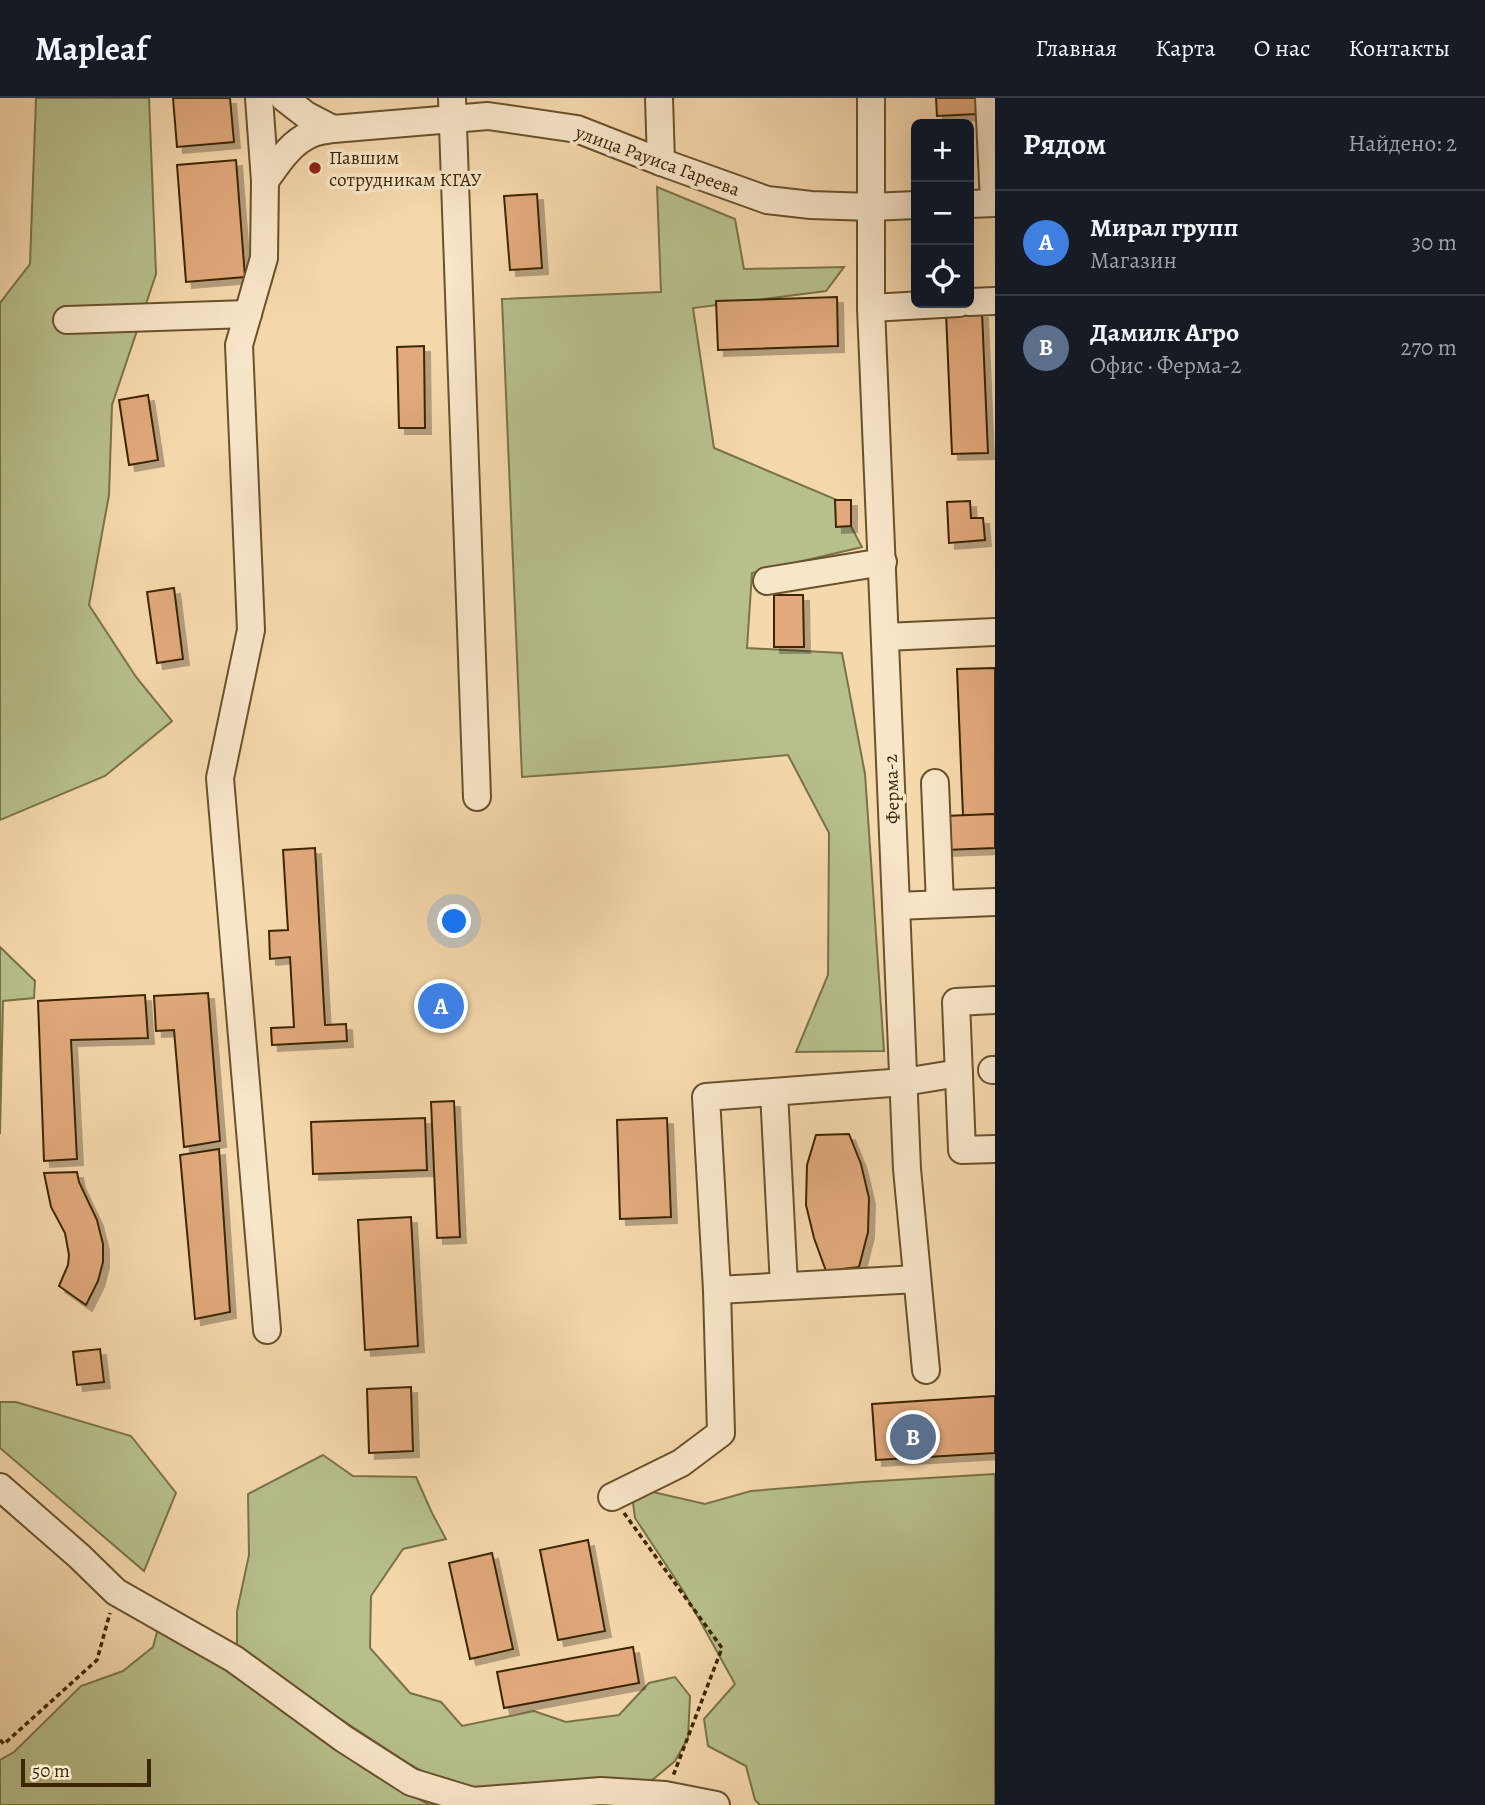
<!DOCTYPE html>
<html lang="ru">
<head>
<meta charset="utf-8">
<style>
	:root { --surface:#171b24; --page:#20242c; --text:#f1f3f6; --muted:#9ea1a6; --line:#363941; --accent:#8c9099 }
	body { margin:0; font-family:Alegreya,serif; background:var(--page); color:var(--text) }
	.controls { position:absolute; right:21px; top:21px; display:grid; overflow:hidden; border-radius:10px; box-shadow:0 7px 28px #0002 }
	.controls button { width:63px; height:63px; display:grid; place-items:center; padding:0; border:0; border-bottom:2px solid var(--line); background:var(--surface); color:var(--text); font:35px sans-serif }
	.scale { position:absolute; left:21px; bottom:18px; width:130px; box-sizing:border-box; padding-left:7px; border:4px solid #3c2602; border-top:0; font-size:19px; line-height:24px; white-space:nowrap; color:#3c2602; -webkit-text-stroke:5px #f8e6c9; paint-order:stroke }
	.you { position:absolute; left:455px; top:824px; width:24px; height:24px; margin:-18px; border:5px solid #fff; border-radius:50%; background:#1a73e8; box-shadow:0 0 0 10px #1a73e833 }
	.badge { display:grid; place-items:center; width:46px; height:46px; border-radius:50%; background:var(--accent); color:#fff; font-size:23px; font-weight:700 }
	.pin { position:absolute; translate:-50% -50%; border:4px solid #fff; box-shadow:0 2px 7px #0006 }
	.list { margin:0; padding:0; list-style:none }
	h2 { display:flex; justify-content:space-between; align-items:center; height:91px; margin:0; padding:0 28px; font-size:30px }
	h2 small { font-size:23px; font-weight:400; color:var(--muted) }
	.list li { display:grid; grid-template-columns:46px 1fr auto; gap:21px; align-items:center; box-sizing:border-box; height:105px; padding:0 28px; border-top:2px solid var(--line) }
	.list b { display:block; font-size:26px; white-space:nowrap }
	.list p { margin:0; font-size:23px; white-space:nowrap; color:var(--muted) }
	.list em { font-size:23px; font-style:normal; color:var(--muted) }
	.icon { flex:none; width:38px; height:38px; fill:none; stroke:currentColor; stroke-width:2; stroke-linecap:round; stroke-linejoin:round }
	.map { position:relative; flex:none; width:995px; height:1707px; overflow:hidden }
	header { display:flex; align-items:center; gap:42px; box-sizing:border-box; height:98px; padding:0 35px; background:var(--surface); border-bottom:2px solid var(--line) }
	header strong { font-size:33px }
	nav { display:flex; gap:38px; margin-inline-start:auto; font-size:24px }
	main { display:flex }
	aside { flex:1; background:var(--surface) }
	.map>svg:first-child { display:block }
	.green { fill:#b7c08d; stroke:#7a7348; stroke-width:2 }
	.building { fill:#e1a97c; stroke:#3c2602; stroke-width:2; filter:url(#shadow) }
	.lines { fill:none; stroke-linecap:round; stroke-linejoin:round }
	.minor-casing { stroke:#6a522c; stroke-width:30 }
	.path { stroke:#3c2602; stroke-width:3.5; stroke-dasharray:5 3.5; stroke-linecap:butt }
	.minor { stroke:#f8e6c9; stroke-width:26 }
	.poi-dot { fill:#8f2418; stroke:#f8e6c9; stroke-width:2.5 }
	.labels { text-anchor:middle; stroke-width:7; stroke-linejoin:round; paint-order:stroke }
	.poi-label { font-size:19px; fill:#3c2602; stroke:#f8e6c9; text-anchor:start }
	.street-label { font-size:19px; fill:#3c2602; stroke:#f8e6c9 }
</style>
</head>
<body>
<header>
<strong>Mapleaf</strong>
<nav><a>Главная</a><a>Карта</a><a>О нас</a><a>Контакты</a></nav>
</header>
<main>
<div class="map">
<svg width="995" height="1707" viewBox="0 0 995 1707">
	<defs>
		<filter id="shadow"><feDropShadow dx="6" dy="6" stdDeviation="0" flood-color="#0004"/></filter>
	</defs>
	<rect width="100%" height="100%" fill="#f5d8ac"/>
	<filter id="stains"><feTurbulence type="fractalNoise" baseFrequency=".00286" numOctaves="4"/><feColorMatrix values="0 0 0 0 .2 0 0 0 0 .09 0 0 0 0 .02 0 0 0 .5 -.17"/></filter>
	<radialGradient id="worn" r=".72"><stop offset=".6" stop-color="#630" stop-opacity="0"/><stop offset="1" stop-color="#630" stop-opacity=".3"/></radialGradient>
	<g class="green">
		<polygon points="36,0 149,0 156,176 112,307 109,397 89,507 136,579 172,623 105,678 0,722 0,205 30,166"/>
		<polygon points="657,89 735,121 744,171 844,169 826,193 693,210 714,350 837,402 862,449 752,475 747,550 842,555 865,676 884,953 796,954 828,877 829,735 788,657 662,669 522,679 502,201 661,194"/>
		<polygon points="0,849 35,883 34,900 3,903 0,1036"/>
		<polygon points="0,1304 16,1304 131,1338 176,1395 144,1473 0,1350"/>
		<polygon points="323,1357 353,1378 416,1379 432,1415 446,1441 403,1451 371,1498 370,1550 410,1595 441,1604 462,1628 534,1613 566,1624 619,1617 649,1585 675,1579 690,1598 688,1640 675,1663 645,1688 569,1686 451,1690 408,1665 302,1596 237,1550 237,1513 249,1457 248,1396"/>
		<polygon points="995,1376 995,1707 760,1707 755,1702 746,1668 708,1648 704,1621 735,1586 684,1494 635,1420 631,1389 705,1406 751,1393 862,1384"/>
		<polygon points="158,1530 227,1569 374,1677 428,1706 452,1707 0,1707 0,1662 14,1654 81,1588 123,1573 153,1549"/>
	</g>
	<g class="building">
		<polygon points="173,0 230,0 234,44 177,49"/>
		<polygon points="936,0 976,0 977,16 937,18"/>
		<polygon points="236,62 245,179 186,184 177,67"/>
		<polygon points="537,96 542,170 510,172 504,98"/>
		<polygon points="837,199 838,248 718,252 716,203"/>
		<polygon points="982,214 988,355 952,356 946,215"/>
		<polygon points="424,248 425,330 399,330 397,249"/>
		<polygon points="148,297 158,362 129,367 119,302"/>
		<polygon points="835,402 851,402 851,428 836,429"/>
		<polygon points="970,403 971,420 983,420 985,442 949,445 947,404"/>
		<polygon points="174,490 183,561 157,565 147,494"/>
		<polygon points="774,497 803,497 804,549 774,549"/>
		<polygon points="995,570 995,716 963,718 957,571"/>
		<polygon points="995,716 995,750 945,752 944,718"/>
		<polygon points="315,750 325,927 346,926 347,943 272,947 271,930 294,929 290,859 270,861 269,833 288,832 283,752"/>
		<polygon points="208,895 220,1043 184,1049 174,932 156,933 154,898"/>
		<polygon points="145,897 148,940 71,942 77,1061 44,1063 38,903"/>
		<polygon points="454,1003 460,1139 437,1140 431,1004"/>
		<polygon points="425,1020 427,1072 313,1076 311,1024"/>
		<polygon points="667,1020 671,1119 620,1121 617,1022"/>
		<polygon points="849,1036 861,1066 869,1100 868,1134 859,1169 826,1173 814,1140 806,1107 807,1067 816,1037"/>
		<polygon points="219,1051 230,1214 195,1221 180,1057"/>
		<polygon points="77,1074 79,1084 97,1122 103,1146 103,1164 98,1183 86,1207 59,1188 68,1167 69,1157 65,1135 51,1109 44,1075"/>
		<polygon points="411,1119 418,1248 365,1252 358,1122"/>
		<polygon points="100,1251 104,1284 77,1287 73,1254"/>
		<polygon points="411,1289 413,1353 369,1355 367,1291"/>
		<polygon points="995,1298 995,1355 876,1362 872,1306"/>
		<polygon points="588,1442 605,1533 558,1542 540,1452"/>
		<polygon points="492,1455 513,1551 470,1561 449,1465"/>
		<polygon points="633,1549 639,1585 504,1610 497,1574"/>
	</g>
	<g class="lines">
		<g class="minor-casing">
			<g id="minor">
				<polyline points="259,0 265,83 264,160 239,247 251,532 220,680 267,1232"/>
				<polyline points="284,0 306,17 333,31"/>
				<polyline points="452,0 477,699"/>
				<polyline points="659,0 661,64"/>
				<polyline points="871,0 871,210 907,1071 926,1272"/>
				<polyline points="989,0 994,105"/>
				<path d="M265,83C278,65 290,45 311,36C318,33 326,32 333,31L488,18L577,31L661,64L767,102L811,107L871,109L916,107"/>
				<polyline points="969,106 995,105"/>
				<polyline points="969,204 995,203"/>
				<polyline points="871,210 959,205"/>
				<polyline points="67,222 248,216"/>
				<polyline points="767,483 883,464"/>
				<polyline points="885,539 995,534"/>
				<polyline points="935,685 940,806"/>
				<polyline points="896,808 995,804"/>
				<polyline points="995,902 956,904 962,1052 995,1051"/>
				<polyline points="992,972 995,972"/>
				<polyline points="774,994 784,1188"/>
				<polyline points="717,1192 706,999 904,984 959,975"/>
				<polyline points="0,1389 79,1458 116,1494 234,1561 344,1641 411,1684 473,1703 601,1693 665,1697 716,1707"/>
				<polyline points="612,1399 681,1365 721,1335 717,1192 917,1181"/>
			</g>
		</g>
		<g class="path">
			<polyline points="624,1415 722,1550 673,1678"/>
			<polyline points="0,1642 4,1646 97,1562 110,1515"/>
		</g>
		<use href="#minor" class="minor"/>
	</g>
	<circle class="poi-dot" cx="315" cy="70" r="7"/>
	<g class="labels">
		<g class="poi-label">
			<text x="329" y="66">Павшим<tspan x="329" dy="22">сотрудникам КГАУ</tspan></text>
		</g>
		<g class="street-label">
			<text transform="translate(658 62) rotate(20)" y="7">улица Рауиса Гареева</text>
			<text transform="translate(891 691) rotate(-92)" y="7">Ферма-2</text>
		</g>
	</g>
	<rect width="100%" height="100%" filter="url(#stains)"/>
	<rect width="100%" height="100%" fill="url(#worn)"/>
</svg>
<div class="controls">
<button>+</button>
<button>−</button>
<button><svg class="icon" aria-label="locate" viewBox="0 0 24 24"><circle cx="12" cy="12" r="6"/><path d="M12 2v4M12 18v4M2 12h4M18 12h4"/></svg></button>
</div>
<div class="scale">50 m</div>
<div class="you"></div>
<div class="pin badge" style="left:441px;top:908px;background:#3f7fe0">A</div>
<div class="pin badge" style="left:913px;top:1339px;background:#5c6f8a">B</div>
</div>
<aside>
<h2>Рядом<small>Найдено: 2</small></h2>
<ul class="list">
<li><span class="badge" style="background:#3f7fe0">A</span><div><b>Мирал групп</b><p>Магазин</p></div><em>30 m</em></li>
<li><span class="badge" style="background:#5c6f8a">B</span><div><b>Дамилк Агро</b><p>Офис · Ферма-2</p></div><em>270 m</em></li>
</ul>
</aside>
</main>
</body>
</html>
